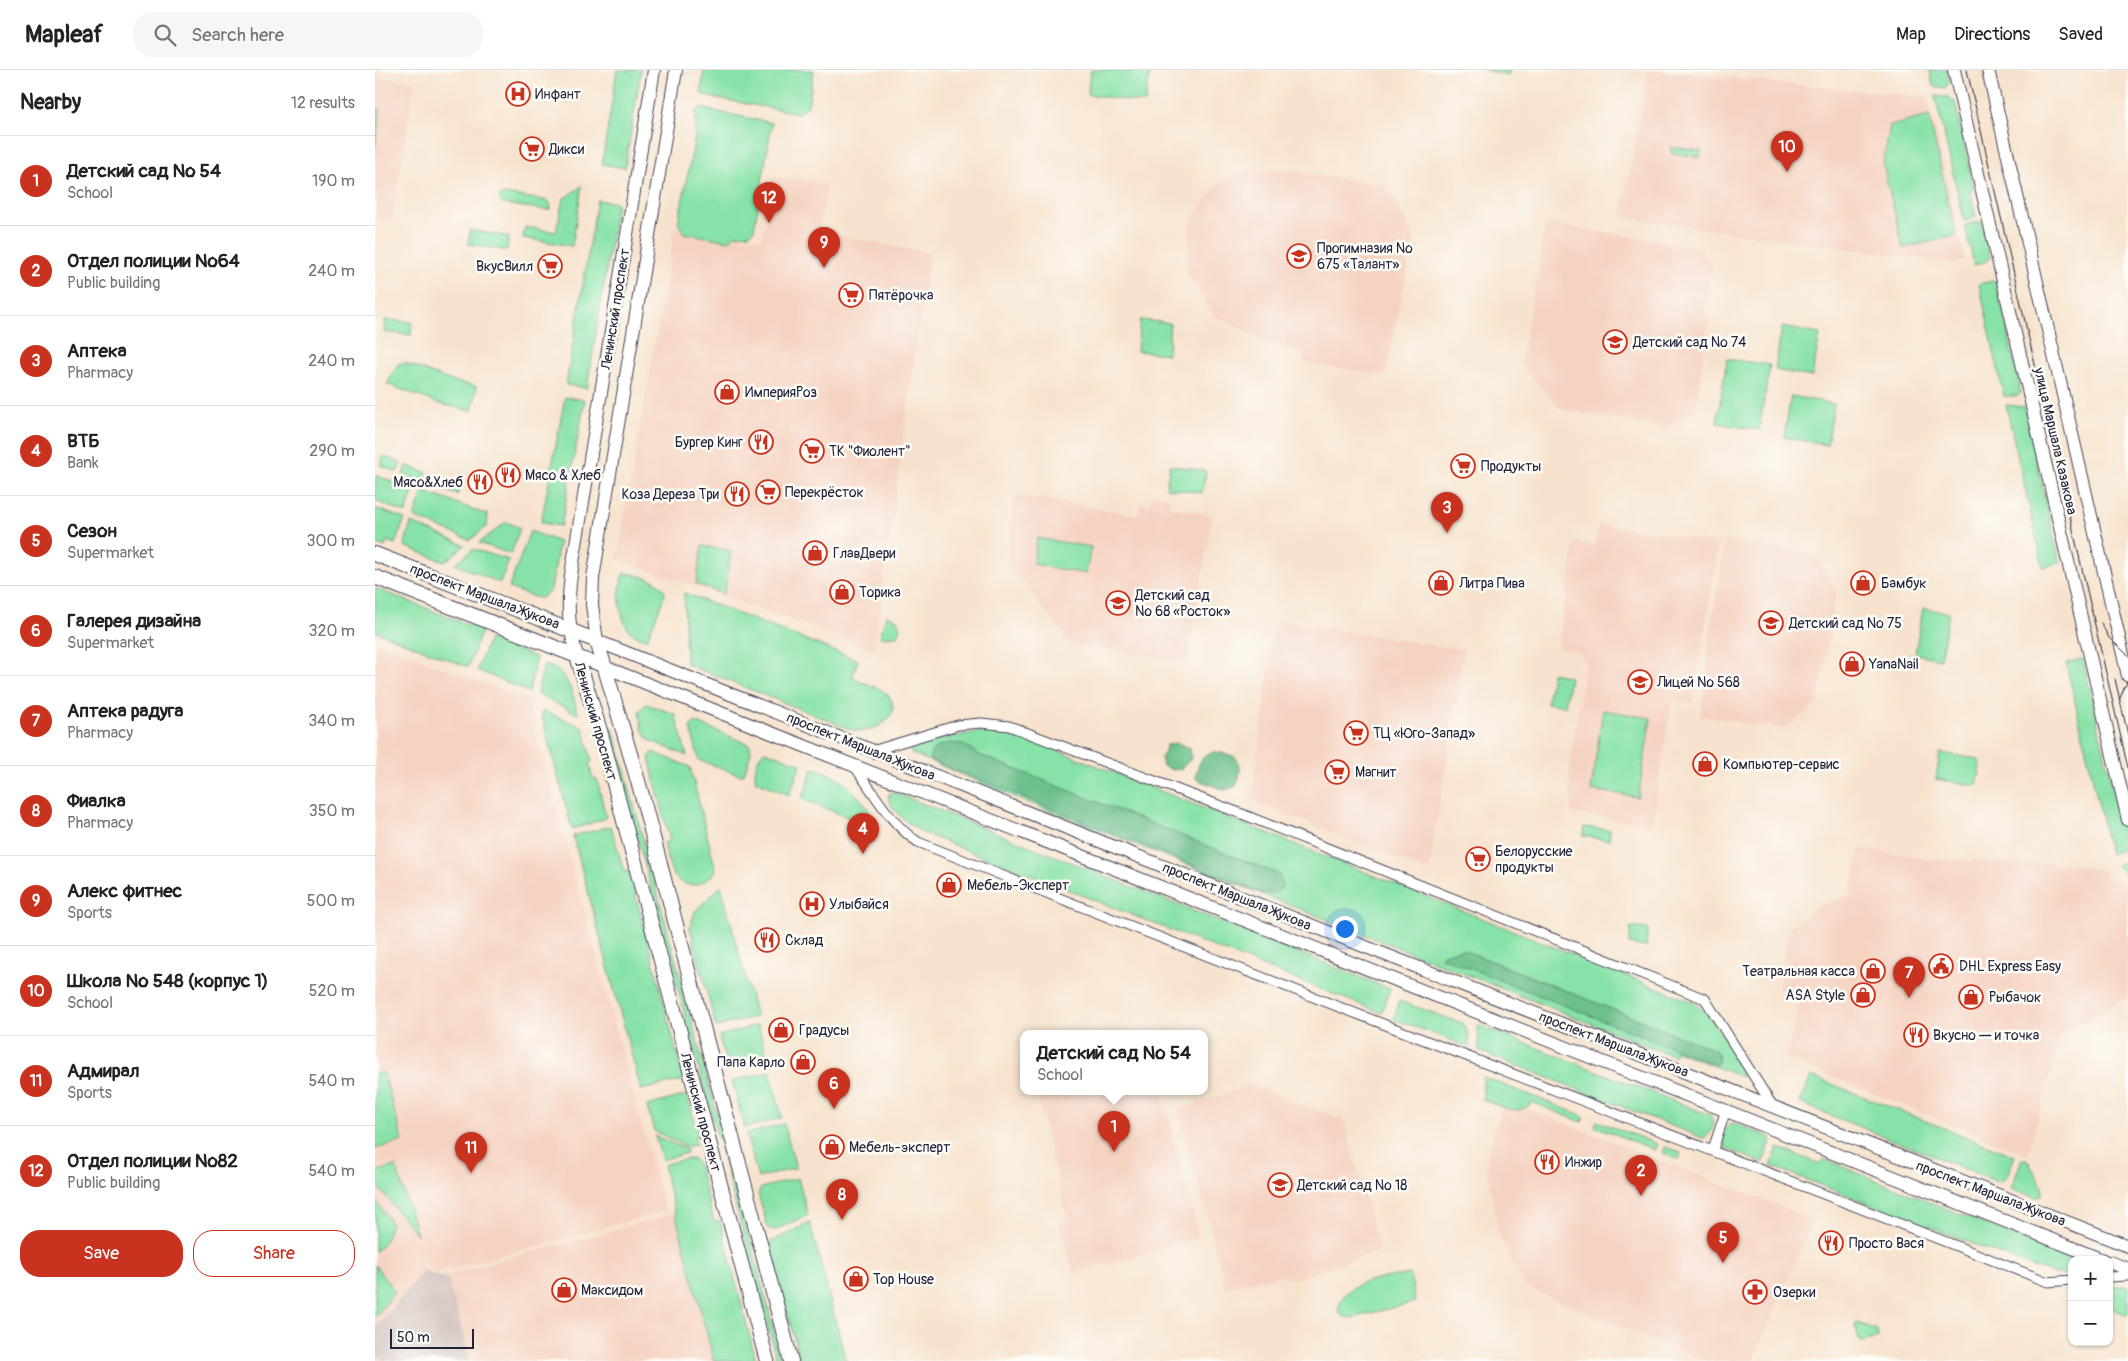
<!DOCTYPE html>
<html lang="en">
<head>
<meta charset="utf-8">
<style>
	:root { --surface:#fff; --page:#f6f6f6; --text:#222; --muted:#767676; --line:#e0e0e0; --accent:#c8321e }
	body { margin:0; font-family:Pangolin,sans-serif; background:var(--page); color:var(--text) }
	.controls { position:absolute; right:15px; bottom:15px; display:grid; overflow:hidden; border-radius:10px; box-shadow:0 1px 4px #0004 }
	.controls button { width:45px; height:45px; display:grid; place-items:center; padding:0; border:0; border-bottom:1px solid var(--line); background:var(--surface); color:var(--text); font:25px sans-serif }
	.scale { position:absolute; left:15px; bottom:12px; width:84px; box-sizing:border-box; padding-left:5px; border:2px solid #22223b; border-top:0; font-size:14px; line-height:18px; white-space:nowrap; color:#22223b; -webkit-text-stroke:4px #fdfcf7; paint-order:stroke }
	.you { position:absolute; left:969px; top:858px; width:18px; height:18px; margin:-12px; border:4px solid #fff; border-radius:50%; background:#1a73e8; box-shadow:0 0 0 8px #1a73e833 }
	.badge { display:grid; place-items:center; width:32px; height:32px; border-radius:50%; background:var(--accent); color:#fff; font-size:16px; font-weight:700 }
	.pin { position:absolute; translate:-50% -41px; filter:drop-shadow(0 1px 2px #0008) }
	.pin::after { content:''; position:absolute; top:26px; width:18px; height:15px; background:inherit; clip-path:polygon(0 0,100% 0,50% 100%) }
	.popup { position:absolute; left:645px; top:960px; width:188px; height:65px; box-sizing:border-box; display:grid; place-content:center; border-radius:10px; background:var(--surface); filter:drop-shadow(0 1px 4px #0005); font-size:16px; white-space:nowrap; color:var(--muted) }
	.popup b { font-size:19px; color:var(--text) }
	.popup::after { content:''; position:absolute; left:50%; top:100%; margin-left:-10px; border:10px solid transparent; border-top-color:var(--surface) }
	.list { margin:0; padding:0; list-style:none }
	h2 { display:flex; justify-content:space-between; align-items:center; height:65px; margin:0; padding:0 20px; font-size:21px }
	h2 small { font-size:16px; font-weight:400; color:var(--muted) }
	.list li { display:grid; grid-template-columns:32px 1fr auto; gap:15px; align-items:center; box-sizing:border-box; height:90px; padding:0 20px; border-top:1px solid var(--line) }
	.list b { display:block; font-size:19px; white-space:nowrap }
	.list p { margin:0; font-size:16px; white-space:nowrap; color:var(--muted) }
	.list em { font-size:16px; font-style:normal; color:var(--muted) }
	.actions { display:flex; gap:10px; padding:15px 20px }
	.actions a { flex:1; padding:11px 0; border:1px solid var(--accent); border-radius:20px; text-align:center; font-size:18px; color:var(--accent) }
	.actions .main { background:var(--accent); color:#fff }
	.icon { flex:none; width:28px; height:28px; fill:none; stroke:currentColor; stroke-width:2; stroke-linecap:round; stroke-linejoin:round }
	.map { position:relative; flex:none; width:1753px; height:1291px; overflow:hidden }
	header { display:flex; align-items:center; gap:30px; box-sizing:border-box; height:70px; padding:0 25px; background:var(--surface); border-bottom:1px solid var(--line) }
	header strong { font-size:24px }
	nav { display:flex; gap:28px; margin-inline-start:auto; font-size:18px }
	.search { width:350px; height:45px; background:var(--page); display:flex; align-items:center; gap:12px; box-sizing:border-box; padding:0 18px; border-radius:20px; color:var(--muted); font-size:19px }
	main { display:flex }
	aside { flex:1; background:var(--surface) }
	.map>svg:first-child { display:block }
	.built { fill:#f5d3c1 }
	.industrial { fill:#d1c0bc }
	.green { fill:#87e2a7; stroke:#548271 }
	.forest { fill:#6dc08c; stroke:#487164 }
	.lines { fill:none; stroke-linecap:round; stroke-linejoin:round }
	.street-casing { stroke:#423f51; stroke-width:11 }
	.secondary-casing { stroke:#423f51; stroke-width:14 }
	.primary-casing { stroke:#423f51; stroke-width:16 }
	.street { stroke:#fff; stroke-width:9 }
	.secondary { stroke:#fff; stroke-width:12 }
	.primary { stroke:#fff; stroke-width:14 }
	.tram { stroke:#22223b; stroke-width:1 }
	.labels { text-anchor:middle; stroke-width:5; stroke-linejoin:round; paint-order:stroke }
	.poi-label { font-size:14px; fill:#22223b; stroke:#fdfcf7; text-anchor:start }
	.street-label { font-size:14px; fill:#22223b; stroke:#fdfcf7 }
</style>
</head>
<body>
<header>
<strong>Mapleaf</strong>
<div class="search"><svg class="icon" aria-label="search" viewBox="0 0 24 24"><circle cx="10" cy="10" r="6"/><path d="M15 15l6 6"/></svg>Search here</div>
<nav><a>Map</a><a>Directions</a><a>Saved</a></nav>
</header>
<main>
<aside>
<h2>Nearby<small>12 results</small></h2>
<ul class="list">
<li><span class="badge">1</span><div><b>Детский сад № 54</b><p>School</p></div><em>190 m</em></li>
<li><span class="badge">2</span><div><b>Отдел полиции №64</b><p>Public building</p></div><em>240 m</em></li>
<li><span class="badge">3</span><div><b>Аптека</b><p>Pharmacy</p></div><em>240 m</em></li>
<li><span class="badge">4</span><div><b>ВТБ</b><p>Bank</p></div><em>290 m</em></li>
<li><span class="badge">5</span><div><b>Сезон</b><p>Supermarket</p></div><em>300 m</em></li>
<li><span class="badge">6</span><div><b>Галерея дизайна</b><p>Supermarket</p></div><em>320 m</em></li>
<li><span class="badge">7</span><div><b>Аптека радуга</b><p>Pharmacy</p></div><em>340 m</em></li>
<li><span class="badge">8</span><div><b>Фиалка</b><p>Pharmacy</p></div><em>350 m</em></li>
<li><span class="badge">9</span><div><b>Алекс фитнес</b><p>Sports</p></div><em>500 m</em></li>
<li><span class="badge">10</span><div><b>Школа № 548 (корпус 1)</b><p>School</p></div><em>520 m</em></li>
<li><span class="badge">11</span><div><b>Адмирал</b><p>Sports</p></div><em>540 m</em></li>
<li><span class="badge">12</span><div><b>Отдел полиции №82</b><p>Public building</p></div><em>540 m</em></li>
</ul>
<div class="actions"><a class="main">Save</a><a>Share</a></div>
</aside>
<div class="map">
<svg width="1753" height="1291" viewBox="0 0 1753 1291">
	<rect width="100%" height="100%" fill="#fdfcf7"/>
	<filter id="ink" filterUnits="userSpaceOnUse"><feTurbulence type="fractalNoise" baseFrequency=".02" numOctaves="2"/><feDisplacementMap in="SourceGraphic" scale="10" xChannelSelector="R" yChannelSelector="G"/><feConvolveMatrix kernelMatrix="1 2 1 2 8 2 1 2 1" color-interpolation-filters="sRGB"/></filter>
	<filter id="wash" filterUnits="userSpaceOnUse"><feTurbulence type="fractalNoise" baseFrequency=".0096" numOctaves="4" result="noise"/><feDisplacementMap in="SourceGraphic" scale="20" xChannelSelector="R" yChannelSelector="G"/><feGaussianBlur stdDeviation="1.12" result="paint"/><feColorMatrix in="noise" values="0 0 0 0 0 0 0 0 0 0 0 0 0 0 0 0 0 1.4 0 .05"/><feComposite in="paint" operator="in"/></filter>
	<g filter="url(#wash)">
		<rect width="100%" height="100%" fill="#f7e3cd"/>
		<g class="built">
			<polygon points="0,0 4,0 4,7 39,12 17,150 0,148"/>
			<polygon points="1273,0 1553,27 1590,190 1579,193 1246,147"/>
			<polygon points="906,99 1011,116 1039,168 1010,305 928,293 930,282 901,277 840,246 812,203 815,152 844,112 873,100"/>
			<polygon points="398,106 452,115 444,162 554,183 499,579 242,489 300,158 387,169"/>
			<polygon points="1171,153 1322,177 1338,193 1329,249 1334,250 1320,340 1292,358 1185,339 1146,294"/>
			<polygon points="778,424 795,427 795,437 837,445 813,592 696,574 632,492 639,425 763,445 765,433 775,435"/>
			<polygon points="1224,454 1344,473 1318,633 1297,630 1277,753 1268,754 1197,743 1194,702 1210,594 1205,583 1183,578 1183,575 1200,472 1220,474"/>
			<polygon points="1350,470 1441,485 1461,523 1443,633 1410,659 1325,646 1334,587 1332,583"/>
			<polygon points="900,550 1089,580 1054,801 877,731"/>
			<polygon points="0,572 152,630 290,1141 60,1203 46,1191 44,1193 61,1208 299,1144 339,1291 0,1291"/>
			<polygon points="1485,778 1559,790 1672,793 1729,800 1732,811 1745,809 1752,815 1753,927 1685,964 1653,1085 1410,988 1427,925 1403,919 1414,857 1447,835 1476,825"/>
			<polygon points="875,1015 969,1050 1004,1181 922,1209 902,1206 851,1218 804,1040"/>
			<polygon points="661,1021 787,1021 824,1168 698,1203 684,1152 692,1149"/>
			<polygon points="1129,1030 1438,1149 1378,1291 1331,1291 1150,1217 1124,1166 1112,1096 1113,1085"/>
		</g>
		<polygon class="industrial" points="48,1201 73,1209 95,1291 9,1291 0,1283 0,1259"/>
		<g class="green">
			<polygon points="242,0 266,0 250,98 227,94"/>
			<polygon points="329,0 439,0 433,36 423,43 334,27 326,24"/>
			<polygon points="716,0 775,1 770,33 712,24"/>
			<polygon points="1109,0 1135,0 1133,6"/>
			<polygon points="1554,0 1572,0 1575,12 1570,18 1558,16"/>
			<polygon points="1560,26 1573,27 1580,32 1599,118 1595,120 1601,147 1589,150"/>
			<polygon points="325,38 397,53 379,159 375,164 359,165 354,171 309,163 303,153 320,68 321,42"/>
			<polygon points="0,39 5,40 0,78"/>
			<polygon points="1554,46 1581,166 1528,178 1508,95 1515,56"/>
			<polygon points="1296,77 1326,81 1325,87 1296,83"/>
			<polygon points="207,116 197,176 148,168 150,157 181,162 188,129"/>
			<polygon points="130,124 174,131 176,138 172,140 128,134 124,129 125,126"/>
			<polygon points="222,130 242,133 212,318 191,315"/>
			<polygon points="1606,151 1615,188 1609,192 1599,195 1590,155"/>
			<polygon points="95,160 134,167 132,179 129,180 93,174"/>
			<polygon points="1621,210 1646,323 1642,326 1629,326 1604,214"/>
			<polygon points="10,250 37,252 36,265 9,262"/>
			<polygon points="765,250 795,253 793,284 762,281"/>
			<polygon points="1407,257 1445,264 1437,307 1400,300"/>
			<polygon points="1352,289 1395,295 1384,360 1342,353"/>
			<polygon points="30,293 74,310 102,317 97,341 65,334 12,314 23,294"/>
			<polygon points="1416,326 1459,334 1452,375 1409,367"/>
			<polygon points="190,327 210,330 186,456 166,453"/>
			<polygon points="1631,335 1649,337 1685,493 1668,497"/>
			<polygon points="9,386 26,393 22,402 5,395"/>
			<polygon points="31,395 52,403 48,412 28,404"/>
			<polygon points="795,395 831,401 827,423 791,418"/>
			<polygon points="57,404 86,415 82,425 53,414"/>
			<polygon points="0,405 39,420 31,443 0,431"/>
			<polygon points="48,421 113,445 112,456 95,470 39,447"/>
			<polygon points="0,438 30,449 20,474 12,471 10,477 0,473"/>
			<polygon points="131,452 145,458 136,484 104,473"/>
			<polygon points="36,453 90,475 70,492 29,476"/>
			<polygon points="155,461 184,472 176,520 166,528 159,527 134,518"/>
			<polygon points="662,468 716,477 711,504 658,494"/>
			<polygon points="327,476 356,481 349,524 321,514"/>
			<polygon points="98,479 134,490 125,513 80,494"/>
			<path d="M249,503C263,505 289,509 290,525L272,569C266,568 259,566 255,561C243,547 242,517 249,503Z"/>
			<polygon points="0,518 107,560 93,597 0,561"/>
			<path d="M309,523L483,590L477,608C487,613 506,617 513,625C531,647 498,663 480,661L311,594Z"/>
			<polygon points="1548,538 1574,543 1565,589 1540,584"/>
			<polygon points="511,545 523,550 525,558 522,566 505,567"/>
			<polygon points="114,569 161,587 154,622 102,600"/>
			<polygon points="1708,589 1751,777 1745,781 1735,784 1691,593"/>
			<path d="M169,594C193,601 197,622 203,644L162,624Z"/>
			<polygon points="1177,603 1195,607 1190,636 1172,633"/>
			<polygon points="271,634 300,644 312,686 274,670 267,659 264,641"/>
			<polygon points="1228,640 1276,648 1263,727 1216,720"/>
			<polygon points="168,641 208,657 217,692 214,694 218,709 222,709 231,747 229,749 197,759 166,643"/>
			<polygon points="320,652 375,675 376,682 369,704 365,705 324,690 315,657"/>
			<polygon points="238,657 348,1067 343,1069 233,658"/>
			<polygon points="619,659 634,661 1318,932 1336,948 1370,1000 1367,1007 1301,981 1299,986 632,724 536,683 536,678 539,674"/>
			<path d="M390,681L426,694L414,725L381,711C378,703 382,685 390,681Z"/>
			<path d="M278,682L315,697L341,801C330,815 310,822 298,804C293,796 291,782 289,773L295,771L274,688Z"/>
			<polygon points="1565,683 1603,689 1606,695 1602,716 1561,709"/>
			<path d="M438,698C446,701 456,704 463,708C474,715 499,741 499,754L497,757L427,729Z"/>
			<path d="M518,722L1015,919L1007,943L548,763C537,755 511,740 514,724Z"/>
			<polygon points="236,756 249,802 254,800 309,1010 266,1020 198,766"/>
			<polygon points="1209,757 1235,760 1234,770 1208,766"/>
			<polygon points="1748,793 1753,795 1753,807 1741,795"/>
			<polygon points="346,816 381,947 341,957 315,858 320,841"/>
			<polygon points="1256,857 1273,859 1271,877 1254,874"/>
			<polygon points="1024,931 1087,953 1093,963 1094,977 1019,949"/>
			<polygon points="383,955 393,990 353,1001 344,966"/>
			<path d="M1103,955L1335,1045C1341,1054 1337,1065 1328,1068L1104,981Z"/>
			<polygon points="395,1001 407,1048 370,1058 357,1011"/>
			<polygon points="8,1002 28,1071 0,1079 0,1004"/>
			<polygon points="1436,1006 1640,1086 1631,1108 1623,1112 1425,1033"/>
			<path d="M1108,1007L1209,1046L1207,1052L1157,1032C1146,1048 1123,1035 1108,1030Z"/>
			<polygon points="312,1025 324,1065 319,1067 321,1074 312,1077 279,1061 272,1036"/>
			<polygon points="1222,1051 1282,1074 1280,1080 1220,1056"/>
			<polygon points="1359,1053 1397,1068 1388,1093 1350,1078 1348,1062 1354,1054"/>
			<polygon points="409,1054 421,1098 383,1108 371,1064"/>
			<polygon points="280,1066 311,1079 312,1083 287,1090"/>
			<polygon points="1290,1077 1306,1083 1304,1089 1288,1083"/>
			<polygon points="351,1078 407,1291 402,1291 346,1079"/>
			<polygon points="1403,1078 1446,1094 1449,1089 1698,1190 1697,1204 1679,1204 1661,1198 1396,1096"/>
			<polygon points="312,1089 319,1089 324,1097 339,1152 345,1150 381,1291 339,1291 289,1100 290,1094"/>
			<polygon points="1647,1089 1652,1089 1667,1116 1667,1125 1659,1127 1636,1118"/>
			<polygon points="21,1096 42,1165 0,1113 0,1102"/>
			<polygon points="423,1108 433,1145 400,1160 393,1159 383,1124 386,1118"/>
			<polygon points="0,1129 16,1153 10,1171 0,1182"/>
			<polygon points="435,1153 471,1291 425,1291 395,1175 397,1171"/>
			<polygon points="0,1195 20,1222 0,1247"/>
			<path d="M1035,1204L1040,1232L977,1248L967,1246L963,1241C968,1208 1007,1209 1035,1204Z"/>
			<polygon points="1734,1216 1753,1216 1753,1245 1734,1238"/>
			<polygon points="1482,1253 1502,1260 1503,1268 1485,1272 1480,1256"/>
		</g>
		<g class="forest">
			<path d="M576,673L587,674L605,685L903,804L907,811V817L899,824L885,822L555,690C554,677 566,675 576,673Z"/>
			<polygon points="802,673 815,678 816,689 806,699 797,700 788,696 786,688 790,682 791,675"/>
			<path d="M837,682C863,683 871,691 861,716L850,720L821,709C821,698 826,685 837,682Z"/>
			<path d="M1086,879L1340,980C1344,985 1345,989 1341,995L1066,887L1068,884Z"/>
		</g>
	</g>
	<g filter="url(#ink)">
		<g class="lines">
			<g class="street-casing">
				<g id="street">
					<polyline points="497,681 583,655 606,653 634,656 867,744 1330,929 1397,1035"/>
					<path d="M480,697C499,723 516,755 543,772C918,922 1297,1063 1673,1212L1697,1210"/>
					<polyline points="1338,1079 1351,1040"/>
					<polyline points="1734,1207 1753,1206"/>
				</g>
			</g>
			<g class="secondary-casing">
				<g id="secondary">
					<path d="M279,0L196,505C192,537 193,555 202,586L1728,1190"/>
					<polyline points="301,0 218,508 217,535 222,571 996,879 1753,1176"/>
					<polyline points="1579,0 1753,750"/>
					<polyline points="1613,0 1753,606"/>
					<polyline points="1734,1192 1753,1199"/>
				</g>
			</g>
			<g class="primary-casing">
				<g id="primary">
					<polyline points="0,484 222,571 265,718 416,1291"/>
					<polyline points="0,507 202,586 226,664 392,1291"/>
				</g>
			</g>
			<use href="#street" class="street"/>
			<use href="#secondary" class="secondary"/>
			<use href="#primary" class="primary"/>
			<g class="tram">
				<polyline points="1592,0 1753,698"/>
				<polyline points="1726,553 1734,568 1753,585"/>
				<polyline points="1740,609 1753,665"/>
				<polyline points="1744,630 1753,610"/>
			</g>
		</g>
	</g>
	<defs>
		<g id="hospital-ring" transform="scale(1.25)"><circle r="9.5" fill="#fdfcf7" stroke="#c8321e" stroke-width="1.5"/><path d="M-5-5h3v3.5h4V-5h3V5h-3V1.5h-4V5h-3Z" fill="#c8321e"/></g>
		<g id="supermarket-ring" transform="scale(1.25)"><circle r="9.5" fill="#fdfcf7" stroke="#c8321e" stroke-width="1.5"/><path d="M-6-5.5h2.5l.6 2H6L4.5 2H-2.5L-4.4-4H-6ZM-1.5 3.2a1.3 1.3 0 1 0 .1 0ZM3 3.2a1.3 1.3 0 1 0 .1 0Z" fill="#c8321e"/></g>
		<g id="school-ring" transform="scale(1.25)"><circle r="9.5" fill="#fdfcf7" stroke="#c8321e" stroke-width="1.5"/><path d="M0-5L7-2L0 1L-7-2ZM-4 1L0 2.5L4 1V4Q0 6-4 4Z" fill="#c8321e"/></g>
		<g id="shop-ring" transform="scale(1.25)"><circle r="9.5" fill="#fdfcf7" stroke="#c8321e" stroke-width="1.5"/><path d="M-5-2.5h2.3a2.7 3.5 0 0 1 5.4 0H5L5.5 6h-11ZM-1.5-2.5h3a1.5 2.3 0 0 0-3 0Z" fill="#c8321e"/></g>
		<g id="restaurant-ring" transform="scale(1.25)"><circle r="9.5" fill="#fdfcf7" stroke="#c8321e" stroke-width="1.5"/><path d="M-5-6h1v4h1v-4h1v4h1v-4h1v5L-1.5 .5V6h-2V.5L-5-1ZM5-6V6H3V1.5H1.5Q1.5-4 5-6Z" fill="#c8321e"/></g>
		<g id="civic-ring" transform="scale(1.25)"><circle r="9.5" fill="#fdfcf7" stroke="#c8321e" stroke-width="1.5"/><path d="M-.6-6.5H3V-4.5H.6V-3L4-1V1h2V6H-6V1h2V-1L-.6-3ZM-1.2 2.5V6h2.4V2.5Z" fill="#c8321e"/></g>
		<g id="pharmacy-ring" transform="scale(1.25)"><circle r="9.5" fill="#fdfcf7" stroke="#c8321e" stroke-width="1.5"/><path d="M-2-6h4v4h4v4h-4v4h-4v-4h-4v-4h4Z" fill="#c8321e"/></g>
	</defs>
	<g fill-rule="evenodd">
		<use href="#hospital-ring" x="143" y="24"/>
		<use href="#supermarket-ring" x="157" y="79"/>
		<use href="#school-ring" x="924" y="186"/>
		<use href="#supermarket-ring" x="175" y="196"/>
		<use href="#supermarket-ring" x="476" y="225"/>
		<use href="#school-ring" x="1240" y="272"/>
		<use href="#shop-ring" x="352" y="322"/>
		<use href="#restaurant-ring" x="386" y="372"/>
		<use href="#supermarket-ring" x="437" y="381"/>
		<use href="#supermarket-ring" x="1088" y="396"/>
		<use href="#restaurant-ring" x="133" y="405"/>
		<use href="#restaurant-ring" x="105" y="412"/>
		<use href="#supermarket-ring" x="393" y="422"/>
		<use href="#restaurant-ring" x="362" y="424"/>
		<use href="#shop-ring" x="440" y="483"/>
		<use href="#shop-ring" x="1066" y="513"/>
		<use href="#shop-ring" x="1488" y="513"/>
		<use href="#shop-ring" x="467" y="522"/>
		<use href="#school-ring" x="743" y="533"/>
		<use href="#school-ring" x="1396" y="553"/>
		<use href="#shop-ring" x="1477" y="594"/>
		<use href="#school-ring" x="1265" y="612"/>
		<use href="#supermarket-ring" x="981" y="663"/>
		<use href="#shop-ring" x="1330" y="694"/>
		<use href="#supermarket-ring" x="962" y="702"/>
		<use href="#supermarket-ring" x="1103" y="789"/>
		<use href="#shop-ring" x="574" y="815"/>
		<use href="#hospital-ring" x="437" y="834"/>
		<use href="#restaurant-ring" x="392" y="870"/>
		<use href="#civic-ring" x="1566" y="896"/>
		<use href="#shop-ring" x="1498" y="901"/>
		<use href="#shop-ring" x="1488" y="925"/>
		<use href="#shop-ring" x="1596" y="927"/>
		<use href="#shop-ring" x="406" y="960"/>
		<use href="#restaurant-ring" x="1541" y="965"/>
		<use href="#shop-ring" x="428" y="992"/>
		<use href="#shop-ring" x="457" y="1077"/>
		<use href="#restaurant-ring" x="1172" y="1092"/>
		<use href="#school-ring" x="905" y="1115"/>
		<use href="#restaurant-ring" x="1456" y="1173"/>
		<use href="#shop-ring" x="481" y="1209"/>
		<use href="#shop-ring" x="189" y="1220"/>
		<use href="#pharmacy-ring" x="1380" y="1222"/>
	</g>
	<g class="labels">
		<g class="poi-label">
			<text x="160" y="29">Инфант</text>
			<text x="174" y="84">Дикси</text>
			<text x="942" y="183">Прогимназия №<tspan x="942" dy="16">675 «Талант»</tspan></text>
			<text x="158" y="201" text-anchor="end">ВкусВилл</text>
			<text x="494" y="230">Пятёрочка</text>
			<text x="1258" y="277">Детский сад № 74</text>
			<text x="370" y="327">ИмперияРоз</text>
			<text x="368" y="377" text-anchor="end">Бургер Кинг</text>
			<text x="454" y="386">ТК "Фиолент"</text>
			<text x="1106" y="401">Продукты</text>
			<text x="150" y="410">Мясо &amp; Хлеб</text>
			<text x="88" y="417" text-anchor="end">Мясо&amp;Хлеб</text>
			<text x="410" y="427">Перекрёсток</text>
			<text x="344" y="429" text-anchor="end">Коза Дереза Три</text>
			<text x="458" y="488">ГлавДвери</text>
			<text x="1084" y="518">Литра Пива</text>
			<text x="1506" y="518">Бамбук</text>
			<text x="484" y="527">Торика</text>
			<text x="760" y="530">Детский сад<tspan x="760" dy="16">№ 68 «Росток»</tspan></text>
			<text x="1414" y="558">Детский сад № 75</text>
			<text x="1494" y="599">YanaNail</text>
			<text x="1282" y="617">Лицей № 568</text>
			<text x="998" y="668">ТЦ «Юго-Запад»</text>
			<text x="1348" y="699">Компьютер-сервис</text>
			<text x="980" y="707">Магнит</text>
			<text x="1120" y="786">Белорусские<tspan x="1120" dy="16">продукты</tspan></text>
			<text x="592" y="820">Мебель-Эксперт</text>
			<text x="454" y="839">Улыбайся</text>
			<text x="410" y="875">Склад</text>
			<text x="1584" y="901">DHL Express Easy</text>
			<text x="1480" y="906" text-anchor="end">Театральная касса</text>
			<text x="1470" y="930" text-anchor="end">ASA Style</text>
			<text x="1614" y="932">Рыбачок</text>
			<text x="424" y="965">Градусы</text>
			<text x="1558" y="970">Вкусно — и точка</text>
			<text x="410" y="997" text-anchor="end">Папа Карло</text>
			<text x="474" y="1082">Мебель-эксперт</text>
			<text x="1190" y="1097">Инжир</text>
			<text x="922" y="1120">Детский сад № 18</text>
			<text x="1474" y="1178">Просто Вася</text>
			<text x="498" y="1214">Top House</text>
			<text x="206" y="1225">Максидом</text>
			<text x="1398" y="1227">Озерки</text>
		</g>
		<g class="street-label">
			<text transform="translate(240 239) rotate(-81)" y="5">Ленинский проспект</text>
			<text transform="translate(1681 371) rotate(77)" y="5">улица Маршала Казакова</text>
			<text transform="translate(110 526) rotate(21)" y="5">проспект Маршала Жукова</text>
			<text transform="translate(221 651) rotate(74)" y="5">Ленинский проспект</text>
			<text transform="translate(486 676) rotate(22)" y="5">проспект Маршала Жукова</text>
			<text transform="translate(862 826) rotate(22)" y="5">проспект Маршала Жукова</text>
			<text transform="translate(1239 974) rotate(21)" y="5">проспект Маршала Жукова</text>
			<text transform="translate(326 1042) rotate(75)" y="5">Ленинский проспект</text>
			<text transform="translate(1616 1123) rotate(21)" y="5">проспект Маршала Жукова</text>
		</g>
	</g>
</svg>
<div class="controls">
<button>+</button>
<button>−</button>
</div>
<div class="scale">50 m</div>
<div class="you"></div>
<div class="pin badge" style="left:739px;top:1082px">1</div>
<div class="popup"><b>Детский сад № 54</b>School</div>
<div class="pin badge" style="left:1266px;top:1126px">2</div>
<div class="pin badge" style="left:1072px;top:463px">3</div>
<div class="pin badge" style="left:488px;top:784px">4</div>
<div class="pin badge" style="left:1348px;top:1193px">5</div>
<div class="pin badge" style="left:459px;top:1039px">6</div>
<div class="pin badge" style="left:1534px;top:928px">7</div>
<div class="pin badge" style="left:467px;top:1150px">8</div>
<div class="pin badge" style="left:449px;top:198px">9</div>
<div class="pin badge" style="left:1412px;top:102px">10</div>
<div class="pin badge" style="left:96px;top:1103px">11</div>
<div class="pin badge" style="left:394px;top:153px">12</div>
</div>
</main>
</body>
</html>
